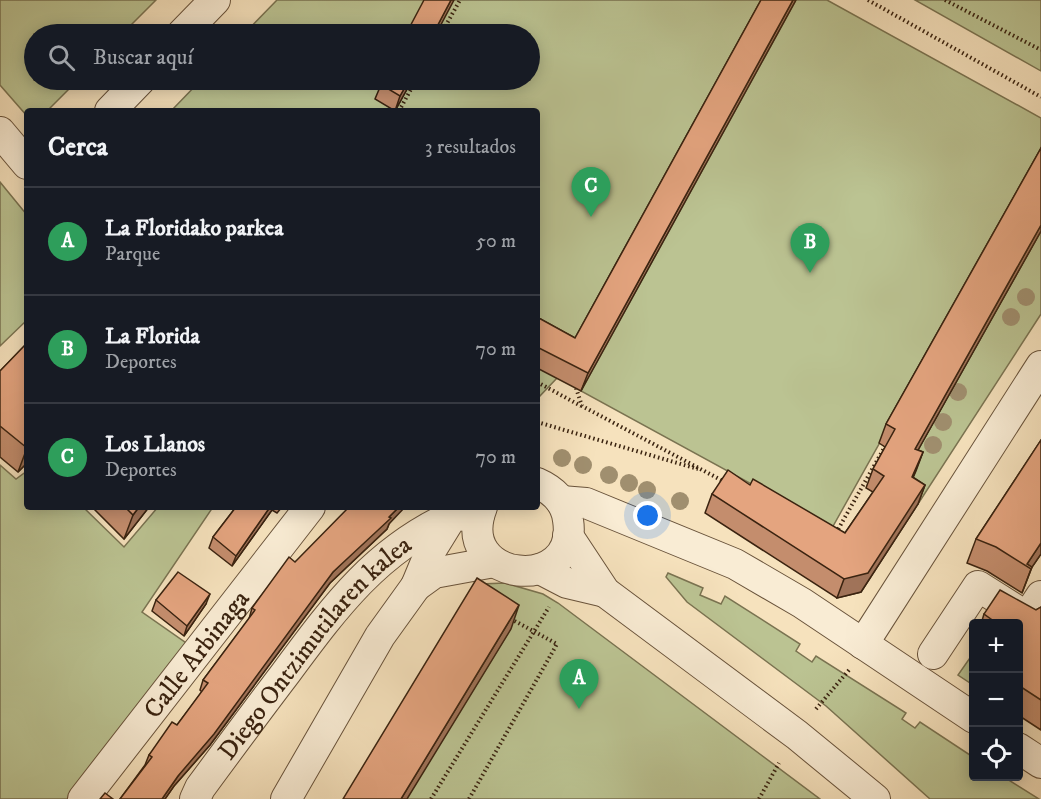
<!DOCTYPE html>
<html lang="es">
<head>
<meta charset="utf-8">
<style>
	:root { --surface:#171b24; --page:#20242c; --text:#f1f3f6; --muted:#9ea1a6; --line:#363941; --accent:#db2777 }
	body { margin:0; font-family:"IM FELL DW Pica",serif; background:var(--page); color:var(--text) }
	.controls { position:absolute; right:18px; bottom:18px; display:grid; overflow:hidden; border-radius:6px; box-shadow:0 3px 15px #0003 }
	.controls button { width:54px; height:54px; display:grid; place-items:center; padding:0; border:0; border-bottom:2px solid var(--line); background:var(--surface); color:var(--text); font:30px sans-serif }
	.you { position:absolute; left:648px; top:516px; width:21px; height:21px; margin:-15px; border:4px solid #fff; border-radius:50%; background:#1a73e8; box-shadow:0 0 0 9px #1a73e833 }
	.badge { display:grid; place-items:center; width:39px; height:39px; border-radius:50%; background:var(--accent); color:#fff; font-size:20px; font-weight:700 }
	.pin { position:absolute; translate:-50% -50px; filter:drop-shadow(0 2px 3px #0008) }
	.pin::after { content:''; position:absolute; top:32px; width:21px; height:18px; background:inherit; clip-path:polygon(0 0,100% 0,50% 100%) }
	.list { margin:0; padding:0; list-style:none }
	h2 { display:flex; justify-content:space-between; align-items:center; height:78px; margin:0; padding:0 24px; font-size:26px }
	h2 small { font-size:20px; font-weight:400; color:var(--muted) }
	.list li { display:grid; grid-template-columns:39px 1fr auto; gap:18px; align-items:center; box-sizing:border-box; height:108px; padding:0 24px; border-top:2px solid var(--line) }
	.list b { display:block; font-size:22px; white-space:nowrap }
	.list p { margin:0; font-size:20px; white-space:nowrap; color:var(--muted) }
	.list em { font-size:20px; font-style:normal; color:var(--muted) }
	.icon { flex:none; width:33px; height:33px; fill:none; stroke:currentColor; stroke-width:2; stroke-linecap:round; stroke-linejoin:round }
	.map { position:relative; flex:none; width:1041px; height:799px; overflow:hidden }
	.search { position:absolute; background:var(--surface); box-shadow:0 3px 15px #0003; left:24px; top:24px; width:516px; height:66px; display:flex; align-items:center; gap:15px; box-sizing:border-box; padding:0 21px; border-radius:33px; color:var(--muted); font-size:22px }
	.panel { position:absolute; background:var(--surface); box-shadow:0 3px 15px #0003; left:24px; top:108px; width:516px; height:402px; border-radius:6px }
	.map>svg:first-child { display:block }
	.green { fill:#bbc392; stroke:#7a7351; stroke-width:1.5 }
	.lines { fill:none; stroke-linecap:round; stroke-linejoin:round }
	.street-casing { stroke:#69533b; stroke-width:32 }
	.path { stroke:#3a2310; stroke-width:4; stroke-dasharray:1.5 3; stroke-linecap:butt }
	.street { stroke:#f9ecd4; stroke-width:30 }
	.tree { fill:#a08f6f }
	.wall { fill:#c48d6d; stroke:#3a2310; stroke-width:1.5 }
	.shaded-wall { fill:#a07359; stroke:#3a2310; stroke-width:1.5 }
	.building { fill:#e4a47f; stroke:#3a2310; stroke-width:1.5 }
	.labels { text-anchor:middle; stroke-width:4.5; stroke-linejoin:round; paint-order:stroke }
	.street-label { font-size:26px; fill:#3a2310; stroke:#f9ecd4 }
</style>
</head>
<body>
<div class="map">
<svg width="1041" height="799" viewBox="0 0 1041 799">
	<rect width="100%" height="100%" fill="#f6e2bd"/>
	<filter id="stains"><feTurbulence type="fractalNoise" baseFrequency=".00333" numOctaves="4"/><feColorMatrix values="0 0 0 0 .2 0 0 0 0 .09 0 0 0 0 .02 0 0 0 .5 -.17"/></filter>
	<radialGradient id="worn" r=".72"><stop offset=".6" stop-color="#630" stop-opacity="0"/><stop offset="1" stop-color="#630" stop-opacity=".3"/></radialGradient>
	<g class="green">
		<polygon points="0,0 156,0 122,34 34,34 34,80 78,80 47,111 27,111 27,116 0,85"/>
		<polygon points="277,0 764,0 557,378 537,399 537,111 171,111 201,80 530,80 530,34 244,34"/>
		<polygon points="796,0 827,0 1041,118 1041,155 832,528 581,391"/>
		<polygon points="915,0 1041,0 1041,71"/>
		<polygon points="0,182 27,215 27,320 0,346"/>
		<polygon points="1041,231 1041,314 918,504 897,491 889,449"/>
		<polygon points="0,465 16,479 27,471 27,507 83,507 124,547 158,507 213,507 142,612 189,645 67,799 0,799"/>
		<polygon points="668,573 703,588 700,595 721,604 725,596 800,644 796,651 812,662 816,656 906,713 902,719 915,728 920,722 973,757 974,776 1004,777 1039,799 930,799 826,706 687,602 666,577"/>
		<polygon points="505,583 543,594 558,603 820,799 406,799 510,630 481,584"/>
		<polygon points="972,655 974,656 973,685 958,675"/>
	</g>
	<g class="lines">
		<g class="street-casing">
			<g id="street">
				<polyline points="182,34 215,0"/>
				<polyline points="110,111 140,80"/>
				<polyline points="0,132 27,164"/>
				<polyline points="561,501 586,503 735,564 802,603 974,718"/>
				<path d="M482,507C452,584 580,595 568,520C566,502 553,490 537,483"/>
				<polyline points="568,536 605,592 797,735 875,799"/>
				<polyline points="540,569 567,583 605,592"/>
				<polyline points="416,586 434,573 494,562"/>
				<polyline points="863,644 1041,366"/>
				<polyline points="933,654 978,586 1027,617 1041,596"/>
				<polyline points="1018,748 1041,763"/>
				<path id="s1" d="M83,799L310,507"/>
				<path id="s2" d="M195,799L200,788C228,750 256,712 285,674C334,608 375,551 452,516"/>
				<polyline points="286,799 380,636 416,586 431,550 452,516 479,515"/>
			</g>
		</g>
		<g class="path">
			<polyline points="868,0 1041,97"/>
			<polyline points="945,0 1041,50"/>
			<polyline points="441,34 460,0"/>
			<polyline points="399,111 416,80"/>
			<polyline points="537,382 581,406"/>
			<polyline points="578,384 576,388 582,406 723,481"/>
			<polyline points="537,422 698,469"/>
			<polyline points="836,533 887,443"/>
			<polyline points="816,709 849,670"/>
			<polyline points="431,799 549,607"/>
			<polyline points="469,799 557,644 511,619"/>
			<polyline points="759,799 779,763"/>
		</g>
		<use href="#street" class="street"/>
	</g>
	<g class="tree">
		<circle cx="1026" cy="297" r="9"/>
		<circle cx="1011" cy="317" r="9"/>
		<circle cx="958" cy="392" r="9"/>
		<circle cx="943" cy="422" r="9"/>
		<circle cx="933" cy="445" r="9"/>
		<circle cx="562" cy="458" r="9"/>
		<circle cx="583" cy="465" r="9"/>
		<circle cx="609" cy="475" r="9"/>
		<circle cx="629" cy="483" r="9"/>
		<circle cx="647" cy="490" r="9"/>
		<circle cx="680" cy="501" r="9"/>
	</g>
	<g class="wall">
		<polygon points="761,0 581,391 537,368 537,317 575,338"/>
		<polygon points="383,80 412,80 395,111 375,99"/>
		<polygon points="1041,148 1041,231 918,450 923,452 913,477 925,485 918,504 861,592 837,598 705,513 712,494 750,485 845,533 873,492 866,488 873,469 885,447 879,443 886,424"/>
		<polygon points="27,343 27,463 18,472 0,457 0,371"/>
		<polygon points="1041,440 1041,554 1032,567 1022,593 987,571 967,563 976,539"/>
		<polygon points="92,507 149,507 124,539"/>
		<polygon points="236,507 282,507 277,513 272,510 232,566 209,548 213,537"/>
		<polygon points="389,524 387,529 330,583 210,745 174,786 165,799 120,799 145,765 149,755 177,725 202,692 200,690 203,680 249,619 252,608 295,562"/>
		<polygon points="156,600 206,604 184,636 152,611"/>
		<polygon points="1041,607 1041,730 1018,715 1018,624 981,624 984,614 1036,610"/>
	</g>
	<g class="shaded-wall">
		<polygon points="451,0 454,0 436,34 433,34"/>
		<polygon points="793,0 796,0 581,391 588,373"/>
		<polygon points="409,80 412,80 395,111 400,96"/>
		<polygon points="1041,225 1041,231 908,468 915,449"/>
		<polygon points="27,447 27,463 18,472 27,448"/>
		<polygon points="923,452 916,471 905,496 912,477"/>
		<polygon points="925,485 918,504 861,592 837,598 844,579"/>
		<polygon points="139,507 149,507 124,539 133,515"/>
		<polygon points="270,507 273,507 272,510 232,566 236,556"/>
		<polygon points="399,507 405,507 389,524 387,529 330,583 210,745 174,786 165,799 162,799 178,776 333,572"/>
		<polygon points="1041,543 1041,554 1032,567 1022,593 1031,569 1027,564"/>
		<polygon points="210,594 206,604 184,636 187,626"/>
		<polygon points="519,605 511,629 407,799 401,799"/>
	</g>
	<g class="building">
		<polygon points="424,0 451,0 433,34 406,34"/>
		<polygon points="761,0 793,0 588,373 537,347 537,317 575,338"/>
		<polygon points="383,80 409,80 400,96 380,84"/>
		<polygon points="1041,148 1041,225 915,449 923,452 912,477 925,485 868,573 844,579 712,494 728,470 750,485 753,479 845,533 884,476 873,469 895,429 886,424"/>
		<polygon points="27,343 27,448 0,426 0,371"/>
		<polygon points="1041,440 1041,543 1027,564 1032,567 1031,569 996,547 976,539"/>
		<polygon points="125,507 139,507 133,515"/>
		<polygon points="236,507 270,507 236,556 213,537"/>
		<polygon points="349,507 399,507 389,517 391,518 333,572 214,734 178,776 162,799 120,799 152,757 149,755 172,722 177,725 208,683 203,680 255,610 252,608 289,557 295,562"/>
		<polygon points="178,572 210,594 187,626 156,600"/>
		<polygon points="477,578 519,605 401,799 343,799"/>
		<polygon points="1000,590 1036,610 1041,607 1041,700 1018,685 1018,624 998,624 984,614"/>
		<polygon points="105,793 113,799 100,799"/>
	</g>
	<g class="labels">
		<g class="street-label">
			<text dy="9" stroke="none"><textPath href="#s2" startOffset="194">Diego Ontzimutilaren kalea</textPath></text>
			<text dy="9" stroke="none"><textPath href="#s1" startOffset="184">Calle Arbinaga</textPath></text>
		</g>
	</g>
	<rect width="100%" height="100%" filter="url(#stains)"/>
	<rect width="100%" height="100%" fill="url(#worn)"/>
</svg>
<div class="controls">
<button>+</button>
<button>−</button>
<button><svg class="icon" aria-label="locate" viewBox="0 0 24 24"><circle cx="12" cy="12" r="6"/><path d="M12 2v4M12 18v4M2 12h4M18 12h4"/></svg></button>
</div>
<div class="you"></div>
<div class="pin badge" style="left:579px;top:709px;background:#2e9e5b">A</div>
<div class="pin badge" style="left:810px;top:273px;background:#2e9e5b">B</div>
<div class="pin badge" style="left:591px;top:217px;background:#2e9e5b">C</div>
<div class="search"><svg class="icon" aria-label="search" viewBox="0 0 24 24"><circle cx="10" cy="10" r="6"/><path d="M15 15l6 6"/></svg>Buscar aquí</div>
<section class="panel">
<h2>Cerca<small>3 resultados</small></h2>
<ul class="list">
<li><span class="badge" style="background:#2e9e5b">A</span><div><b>La Floridako parkea</b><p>Parque</p></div><em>50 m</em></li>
<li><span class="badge" style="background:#2e9e5b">B</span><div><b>La Florida</b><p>Deportes</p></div><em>70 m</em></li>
<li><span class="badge" style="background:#2e9e5b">C</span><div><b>Los Llanos</b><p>Deportes</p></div><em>70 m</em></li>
</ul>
</section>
</div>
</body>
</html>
